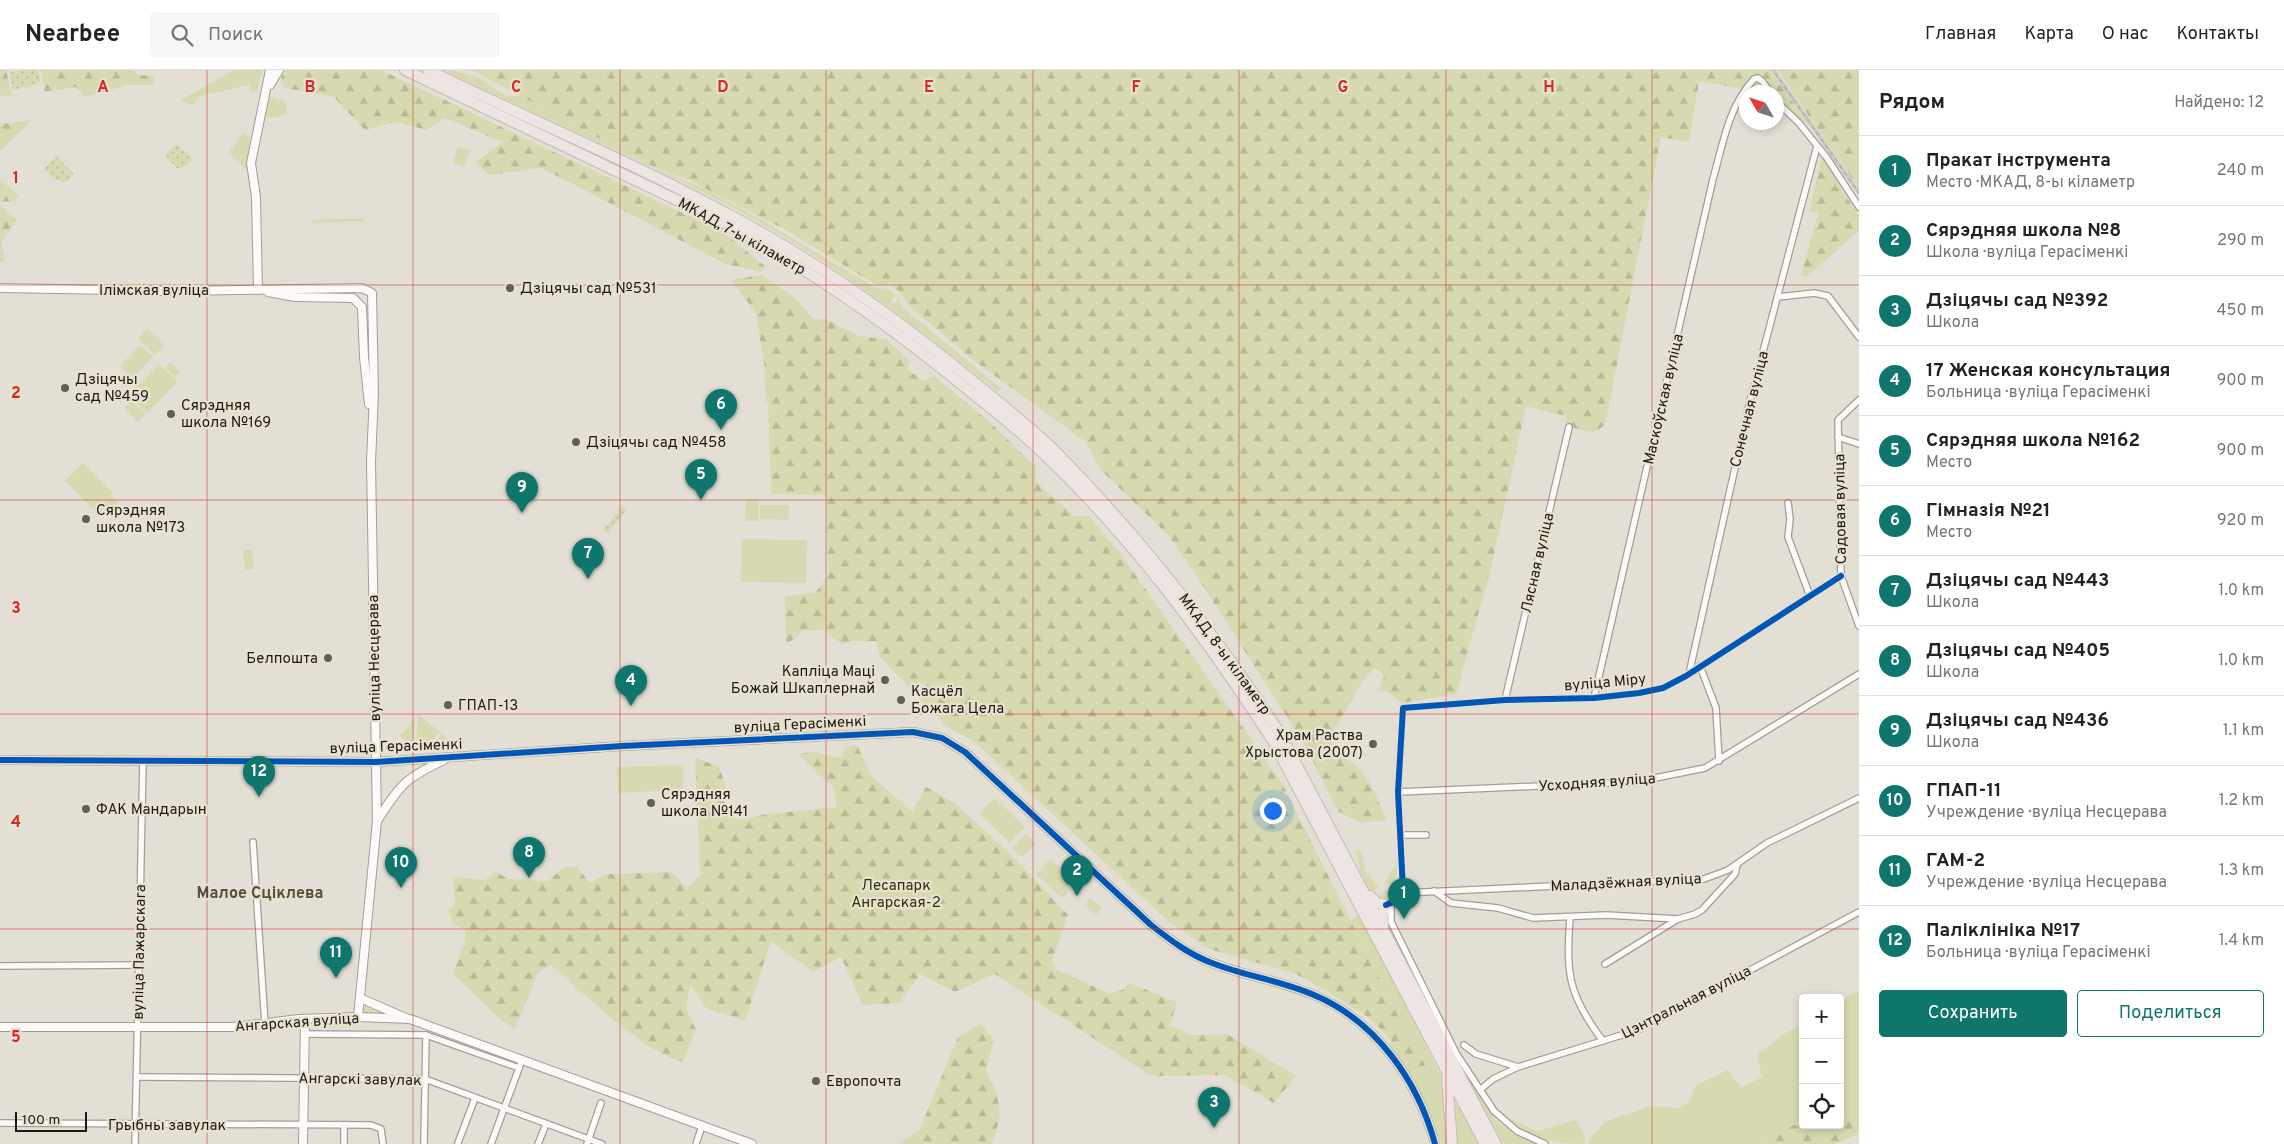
<!DOCTYPE html>
<html lang="ru">
<head>
<meta charset="utf-8">
<style>
	:root { --surface:#fff; --page:#f6f6f6; --text:#222; --muted:#767676; --line:#e0e0e0; --accent:#0f766e }
	body { margin:0; font-family:Overpass,sans-serif; background:var(--page); color:var(--text) }
	.controls { position:absolute; right:15px; bottom:15px; display:grid; overflow:hidden; border-radius:5px; box-shadow:0 2px 8px #0003 }
	.controls button { width:45px; height:45px; display:grid; place-items:center; padding:0; border:0; border-bottom:1px solid var(--line); background:var(--surface); color:var(--text); font:25px sans-serif }
	.compass { position:absolute; left:1739px; top:15px; width:45px; height:45px; border-radius:50%; background:var(--surface); box-shadow:0 2px 8px #0003; rotate:309deg }
	.scale { position:absolute; left:15px; bottom:12px; width:72px; box-sizing:border-box; padding-left:5px; border:2px solid #1d1a14; border-top:0; font-size:14px; line-height:18px; white-space:nowrap; color:#1d1a14; -webkit-text-stroke:4px #e9e1cf; paint-order:stroke }
	.you { position:absolute; left:1272px; top:740px; width:18px; height:18px; margin:-12px; border:4px solid #fff; border-radius:50%; background:#1a73e8; box-shadow:0 0 0 8px #1a73e833 }
	.badge { display:grid; place-items:center; width:32px; height:32px; border-radius:50%; background:var(--accent); color:#fff; font-size:16px; font-weight:700 }
	.pin { position:absolute; translate:-50% -41px; filter:drop-shadow(0 1px 2px #0008) }
	.pin::after { content:''; position:absolute; top:26px; width:18px; height:15px; background:inherit; clip-path:polygon(0 0,100% 0,50% 100%) }
	.list { margin:0; padding:0; list-style:none }
	h2 { display:flex; justify-content:space-between; align-items:center; height:65px; margin:0; padding:0 20px; font-size:21px }
	h2 small { font-size:16px; font-weight:400; color:var(--muted) }
	.list li { display:grid; grid-template-columns:32px 1fr auto; gap:15px; align-items:center; box-sizing:border-box; height:70px; padding:0 20px; border-top:1px solid var(--line) }
	.list b { display:block; font-size:19px; white-space:nowrap }
	.list p { margin:0; font-size:16px; white-space:nowrap; color:var(--muted) }
	.list em { font-size:16px; font-style:normal; color:var(--muted) }
	.actions { display:flex; gap:10px; padding:15px 20px }
	.actions a { flex:1; padding:11px 0; border:1px solid var(--accent); border-radius:5px; text-align:center; font-size:18px; color:var(--accent) }
	.actions .main { background:var(--accent); color:#fff }
	.icon { flex:none; width:28px; height:28px; fill:none; stroke:currentColor; stroke-width:2; stroke-linecap:round; stroke-linejoin:round }
	.map { position:relative; flex:none; width:1859px; height:1074px; overflow:hidden }
	header { display:flex; align-items:center; gap:30px; box-sizing:border-box; height:70px; padding:0 25px; background:var(--surface); border-bottom:1px solid var(--line) }
	header strong { font-size:24px }
	nav { display:flex; gap:28px; margin-inline-start:auto; font-size:18px }
	.search { width:350px; height:45px; background:var(--page); display:flex; align-items:center; gap:12px; box-sizing:border-box; padding:0 18px; border-radius:5px; color:var(--muted); font-size:19px }
	main { display:flex }
	aside { flex:1; background:var(--surface) }
	.map>svg:first-child { display:block }
	.grass { fill:#d7dab0 }
	.forest { fill:url(#forest-firs) }
	.park { fill:url(#park-dots) }
	.lines { fill:none; stroke-linecap:round; stroke-linejoin:round }
	.street-casing { stroke:#a29e96; stroke-width:8 }
	.secondary-casing { stroke:#a29e96; stroke-width:10 }
	.highway-casing { stroke:#bfbdb8; stroke-width:12 }
	.street { stroke:#fbfaf9; stroke-width:5.5 }
	.secondary { stroke:#fbfaf9; stroke-width:8 }
	.highway { stroke:#eee4e1; stroke-width:10 }
	.rail-casing { stroke:#b7b6b4; stroke-width:3 }
	.rail { stroke:#e9e1cf; stroke-width:1; stroke-dasharray:4; stroke-linecap:butt }
	.cycleway-casing { stroke:#e9e1cf; stroke-width:9 }
	.cycleway { stroke:#0057b8; stroke-width:6 }
	.grid { fill:none; stroke:#d62828; stroke-width:1; stroke-opacity:0.55 }
	.poi-dot { fill:#625f58; stroke:#e9e1cf; stroke-width:2 }
	.labels { text-anchor:middle; stroke-width:4.5; stroke-linejoin:round; paint-order:stroke }
	.street-label { font-size:15px; fill:#1d1a14; stroke:#e9e1cf }
	.poi-label { font-size:15px; fill:#1d1a14; stroke:#e9e1cf; text-anchor:start }
	.park-label { font-size:15px; fill:#2d3109; stroke:#e9e1cf }
	.neighbourhood-label { font-size:16px; font-weight:bold; fill:#564f40; stroke:#e9e1cf }
	.grid-label { font-size:16px; text-anchor:middle; font-weight:bold; fill:#d62828; stroke:#e9e1cf; stroke-width:4.5; stroke-linejoin:round; paint-order:stroke }
</style>
</head>
<body>
<header>
<strong>Nearbee</strong>
<div class="search"><svg class="icon" aria-label="search" viewBox="0 0 24 24"><circle cx="10" cy="10" r="6"/><path d="M15 15l6 6"/></svg>Поиск</div>
<nav><a>Главная</a><a>Карта</a><a>О нас</a><a>Контакты</a></nav>
</header>
<main>
<div class="map">
<svg width="1859" height="1074" viewBox="0 0 1859 1074">
	<defs>
		<pattern id="forest-firs" width="22" height="20" patternUnits="userSpaceOnUse" patternTransform="scale(1.25)"><rect width="22" height="20" fill="#d7dab0"/><path d="M5 1l3.5 6h-7zM16 11l3.5 6h-7z" fill="#b8ba96"/></pattern>
		<pattern id="park-dots" width="8" height="8" patternUnits="userSpaceOnUse" patternTransform="scale(1.25)"><rect width="8" height="8" fill="#d7dab0"/><path d="M2 2h.1M6 6h.1" fill="none" stroke="#b8ba96" stroke-width="1.8" stroke-linecap="round"/></pattern>
	</defs>
	<rect width="100%" height="100%" fill="#e3dfd5"/>
	<g class="grass">
		<polygon points="234,0 262,0 257,21 252,22 249,15 200,26 194,34 182,33 182,29"/>
		<path d="M442,0C455,0 469,4 480,9C494,15 502,31 519,25L647,94L707,120L759,148L874,217L887,219L895,225L891,232L894,234L899,228L902,237L1002,319L998,322C921,260 842,199 755,150C654,94 546,50 442,0Z"/>
		<path d="M268,26L285,31L287,42C281,47 270,51 264,44Z"/>
		<polygon points="243,63 250,67 247,100 229,82"/>
		<polygon points="458,77 470,80 464,97 453,93"/>
		<polygon points="365,148 365,151 313,153 312,150"/>
		<polygon points="147,258 164,275 155,285 138,268"/>
		<polygon points="140,275 153,287 133,308 120,296"/>
		<polygon points="170,293 180,301 175,307 165,298"/>
		<polygon points="159,294 177,312 147,343 129,325"/>
		<polygon points="131,330 145,344 138,352 124,338"/>
		<polygon points="83,393 113,423 111,425 118,433 106,446 98,439 109,427 95,441 65,411"/>
		<polygon points="746,429 759,429 758,451 745,451"/>
		<polygon points="760,435 789,435 789,450 760,449"/>
		<polygon points="742,469 807,470 806,513 741,512"/>
		<polygon points="252,479 254,499 245,500 243,480"/>
		<polygon points="418,644 440,662 428,677 416,677"/>
		<polygon points="415,647 413,676 412,676 400,666"/>
		<polygon points="442,663 454,675 433,676"/>
		<polygon points="683,695 683,720 618,723 617,697"/>
		<polygon points="995,728 1025,757 1010,773 979,744"/>
		<polygon points="1026,764 1036,773 1022,787 1012,778"/>
		<polygon points="1356,781 1361,781 1366,802 1379,817 1371,823 1360,801"/>
		<polygon points="1050,789 1076,813 1062,828 1036,804"/>
		<polygon points="1395,795 1397,796 1396,814 1386,814 1383,817"/>
		<polygon points="1385,821 1396,821 1394,825 1388,823 1394,827 1386,830 1375,828"/>
		<polygon points="1090,828 1102,838 1096,845 1085,834"/>
		<polygon points="1359,844 1444,1012 1451,1074 1441,1074 1416,1017 1389,975 1393,971 1414,1003 1394,938 1351,851"/>
		<polygon points="1859,920 1859,1048 1845,1044 1840,1048 1840,931"/>
		<polygon points="366,936 385,943 385,945 364,944 363,938"/>
		<polygon points="1803,953 1803,1052 1798,1052 1765,1067 1764,1074 1588,1074 1591,1068 1604,1052 1652,1036 1680,1038 1689,1032 1696,1015 1728,1000 1741,1018 1762,1007 1757,985 1784,964"/>
		<polygon points="1456,988 1473,1009 1494,1048 1500,1054 1536,1074 1503,1074"/>
		<polygon points="1457,1034 1459,1036 1479,1074 1455,1074 1454,1035"/>
		<path d="M1506,1043L1510,1049L1537,1061L1576,1050L1585,1064V1074C1547,1074 1535,1068 1504,1047L1503,1044Z"/>
	</g>
	<g class="forest">
		<polygon points="0,0 6,0 12,27 0,25"/>
		<polygon points="41,0 132,0 138,5 154,6 153,15 128,15 85,27 76,17 45,22"/>
		<polygon points="285,0 381,0 723,162 765,196 762,202 726,194 542,98 489,105 476,92 503,72 444,48 427,60 395,52 365,60 334,27 286,18 281,14 281,8"/>
		<path d="M472,0H1770L1809,55L1777,36L1776,22H1747L1736,18L1699,11L1689,72L1661,67L1605,355L1595,362L1573,358L1565,352L1566,346L1526,336L1491,498L1456,624L1402,633L1391,624L1379,620L1384,606L1380,600L1374,598L1362,612L1332,664L1333,683C1368,695 1372,719 1387,750L1360,753L1338,741L1304,673L1194,502L1168,465L1100,399L1086,372L972,289L908,235L901,223L889,214L878,216L784,159L691,111L647,94Z"/>
		<polygon points="1777,0 1859,0 1859,119"/>
		<polygon points="32,50 0,81 0,54"/>
		<polygon points="1822,86 1842,114 1842,121 1859,145 1859,161 1806,207 1801,206 1818,144 1809,141"/>
		<polygon points="0,109 18,126 16,131 0,132"/>
		<polygon points="0,134 17,150 1,172 5,192 0,192"/>
		<polygon points="761,205 795,228 814,250 824,248 858,266 886,269 911,292 907,299 923,311 934,306 993,355 1036,397 1036,412 1074,446 1089,446 1120,483 1282,713 1397,944 1425,995 1414,1004 1386,964 1366,946 1328,922 1296,904 1209,879 1168,851 977,674 945,655 880,587 876,571 851,571 842,575 824,560 804,561 786,575 785,526 815,523 828,506 826,425 771,424 768,332 766,332 765,300 756,244 732,210"/>
		<path d="M857,675L871,705L912,742L926,717L956,734L1007,781L1068,845L1052,890L1056,899L1110,924L1122,920L1129,913L1177,932L1170,955L1191,965L1227,964L1296,1006L1274,1033L1224,1005L1151,1006L995,904L955,922L920,904L899,933L863,935L841,887L813,902L771,871L745,951L706,938L690,915L686,938L696,960L683,992C644,983 583,923 551,895L538,902L515,959C498,950 496,944 482,931C473,922 462,914 453,904L465,871V860L453,853L448,840L455,834L453,807L485,810L495,801L508,809L548,811L563,798L577,796L589,813L605,804L671,802L687,818L700,805L695,687L719,697L728,723L722,742L739,750L767,744L837,737L833,717L798,684L813,682L842,688L845,677Z"/>
		<polygon points="981,954 994,970 986,999 997,1024 1000,1047 992,1074 898,1074 919,1061 958,967"/>
		<path d="M1845,1044L1859,1048V1064L1836,1074H1764C1765,1062 1772,1059 1782,1054L1788,1057L1803,1052V1055H1840V1048Z"/>
	</g>
	<g class="park">
		<polygon points="23,0 38,0 41,14 12,20 10,2"/>
		<polygon points="176,74 191,86 192,90 182,98 177,98 165,85"/>
		<polygon points="56,86 74,104 67,112 55,110 44,99"/>
		<polygon points="622,436 627,440 608,463 603,460"/>
	</g>
	<g class="lines">
		<g class="street-casing">
			<g id="street">
				<polyline points="1776,31 1799,53 1827,88 1859,137"/>
				<polyline points="1778,227 1814,223 1828,226 1859,267"/>
				<polyline points="1859,330 1838,350 1841,506 1859,556"/>
				<polyline points="1838,367 1859,374"/>
				<polyline points="1788,433 1790,449 1788,467 1810,526"/>
				<polyline points="1700,596 1716,638 1719,691"/>
				<polyline points="1689,604 1749,335 1817,76"/>
				<path d="M1594,628L1713,109C1723,74 1728,37 1754,9L1758,8L1763,12L1770,22"/>
				<polyline points="1505,630 1569,357"/>
				<polyline points="1398,722 1635,712 1705,698 1859,604"/>
				<polyline points="1401,765 1426,765"/>
				<polyline points="253,772 265,954"/>
				<polyline points="1434,821 1451,833 1498,838 1533,848 1606,845 1678,849"/>
				<polyline points="1403,823 1704,809 1728,800 1767,773 1859,728"/>
				<polyline points="1391,833 1391,852 1395,860 1456,983 1494,1041 1517,1061 1545,1074"/>
				<polyline points="1386,835 1401,828 1403,820 1398,722 1403,638 1505,630 1594,628 1639,623 1663,618 1686,606 1841,506"/>
				<path d="M1570,847C1566,904 1568,925 1603,971"/>
				<polyline points="1605,894 1678,849 1695,844 1702,840 1735,804 1737,795"/>
				<polyline points="0,896 140,895"/>
				<polyline points="304,964 426,965 519,998"/>
				<polyline points="1464,975 1476,984 1518,997"/>
				<polyline points="137,1007 425,1009 602,1074"/>
				<polyline points="1480,1020 1493,1009 1518,997 1638,960 1859,842"/>
				<polyline points="0,1053 371,1055 381,1059 383,1074"/>
				<polyline points="344,1055 344,1074"/>
				<polyline points="458,1073 475,1028"/>
				<polyline points="135,1074 143,691"/>
				<polyline points="424,1074 426,965"/>
				<polyline points="491,1074 522,990"/>
				<polyline points="538,1074 546,1054"/>
				<polyline points="587,1074 601,1033"/>
				<polyline points="696,1074 702,1056"/>
			</g>
		</g>
		<g class="secondary-casing">
			<g id="secondary">
				<polyline points="270,15 279,0"/>
				<polyline points="0,218 175,221 362,218 372,223 374,323 371,392 377,751 358,947"/>
				<polyline points="258,220 256,127 251,93 270,0"/>
				<polyline points="268,222 295,227 353,228 362,237 364,287 369,334"/>
				<path d="M0,690L376,692L622,676L913,662L942,668L965,682L1151,855C1170,870 1190,885 1212,893C1245,906 1282,911 1314,925C1376,951 1418,1011 1435,1074"/>
				<path d="M377,751C400,715 405,708 444,690"/>
				<polyline points="360,928 408,949"/>
				<polyline points="0,957 233,957 299,949 358,947 410,949 752,1074"/>
				<polyline points="303,1074 305,949"/>
			</g>
		</g>
		<g class="highway-casing">
			<g id="highway">
				<path d="M405,0L729,155C813,202 892,257 967,319C994,340 1021,362 1046,386C1134,470 1207,569 1273,671L1485,1074"/>
				<path d="M428,0C530,50 637,94 737,149C823,195 903,253 978,315C1004,336 1030,357 1054,380C1140,467 1215,563 1281,665L1496,1074"/>
				<polyline points="1370,826 1377,833 1386,835 1382,847 1383,855"/>
				<polyline points="1447,1008 1452,1074"/>
			</g>
		</g>
		<use href="#street" class="street"/>
		<use href="#secondary" class="secondary"/>
		<use href="#highway" class="highway"/>
		<g class="rail-casing">
			<polyline id="rail" points="1773,0 1859,123"/>
		</g>
		<use href="#rail" class="rail"/>
		<g class="cycleway-casing">
			<g id="cycleway">
				<path d="M0,690L376,692L622,676L913,662L942,668L965,682L1151,855C1170,870 1190,885 1212,893C1245,906 1282,911 1314,925C1376,951 1418,1011 1435,1074"/>
				<polyline points="1386,835 1401,828 1403,820 1398,722 1403,638 1505,630 1594,628 1639,623 1663,618 1686,606 1841,506"/>
			</g>
		</g>
		<use href="#cycleway" class="cycleway"/>
	</g>
	<path class="grid" d="M207,0V1074M413,0V1074M620,0V1074M826,0V1074M1033,0V1074M1239,0V1074M1446,0V1074M1652,0V1074M0,215H1859M0,430H1859M0,644H1859M0,859H1859"/>
	<g class="poi-dot">
		<circle cx="510" cy="218" r="5"/>
		<circle cx="65" cy="318" r="5"/>
		<circle cx="171" cy="344" r="5"/>
		<circle cx="576" cy="372" r="5"/>
		<circle cx="86" cy="449" r="5"/>
		<circle cx="328" cy="588" r="5"/>
		<circle cx="885" cy="610" r="5"/>
		<circle cx="901" cy="630" r="5"/>
		<circle cx="448" cy="635" r="5"/>
		<circle cx="1373" cy="674" r="5"/>
		<circle cx="651" cy="733" r="5"/>
		<circle cx="86" cy="739" r="5"/>
		<circle cx="816" cy="1011" r="5"/>
	</g>
	<g class="labels">
		<g class="street-label">
			<text transform="translate(742 166) rotate(29)" y="5">МКАД, 7-ы кіламетр</text>
			<text x="154" y="225">Ілімская вуліца</text>
			<text transform="translate(1663 329) rotate(-77)" y="5">Маскоўская вуліца</text>
			<text transform="translate(1749 339) rotate(-76)" y="5">Сонечная вуліца</text>
			<text transform="translate(1840 439) rotate(-91)" y="5">Садовая вуліца</text>
			<text transform="translate(1537 493) rotate(-77)" y="5">Лясная вуліца</text>
			<text transform="translate(1225 584) rotate(54)" y="5">МКАД, 8-ы кіламетр</text>
			<text transform="translate(374 588) rotate(-91)" y="5">вуліца Несцерава</text>
			<text transform="translate(1605 612) rotate(-5)" y="5">вуліца Міру</text>
			<text transform="translate(800 654) rotate(-3)" y="5">вуліца Герасіменкі</text>
			<text transform="translate(396 676) rotate(-2)" y="5">вуліца Герасіменкі</text>
			<text transform="translate(1597 712) rotate(-4)" y="5">Усходняя вуліца</text>
			<text transform="translate(1626 812) rotate(-3)" y="5">Маладзёжная вуліца</text>
			<text transform="translate(139 882) rotate(-89)" y="5">вуліца Пажарскага</text>
			<text transform="translate(1686 932) rotate(-27)" y="5">Цэнтральная вуліца</text>
			<text transform="translate(297 952) rotate(-4)" y="5">Ангарская вуліца</text>
			<text transform="translate(360 1009) rotate(1)" y="5">Ангарскі завулак</text>
			<text x="167" y="1060">Грыбны завулак</text>
		</g>
		<g class="poi-label">
			<text x="520" y="223">Дзіцячы сад №531</text>
			<text x="75" y="314">Дзіцячы<tspan x="75" dy="17">сад №459</tspan></text>
			<text x="181" y="340">Сярэдняя<tspan x="181" dy="17">школа №169</tspan></text>
			<text x="586" y="377">Дзіцячы сад №458</text>
			<text x="96" y="445">Сярэдняя<tspan x="96" dy="17">школа №173</tspan></text>
			<text x="318" y="593" text-anchor="end">Белпошта</text>
			<text x="875" y="606" text-anchor="end">Капліца Маці<tspan x="875" dy="17">Божай Шкаплернай</tspan></text>
			<text x="911" y="626">Касцёл<tspan x="911" dy="17">Божага Цела</tspan></text>
			<text x="458" y="640">ГПАП-13</text>
			<text x="1363" y="670" text-anchor="end">Храм Раства<tspan x="1363" dy="17">Хрыстова (2007)</tspan></text>
			<text x="661" y="729">Сярэдняя<tspan x="661" dy="17">школа №141</tspan></text>
			<text x="96" y="744">ФАК Мандарын</text>
			<text x="826" y="1016">Европочта</text>
		</g>
		<g class="park-label">
			<text x="896" y="820">Лесапарк<tspan x="896" dy="17">Ангарская-2</tspan></text>
		</g>
		<g class="neighbourhood-label">
			<text x="260" y="828">Малое Сціклева</text>
		</g>
	</g>
	<g class="grid-label">
		<text x="103" y="22">A</text>
		<text x="310" y="22">B</text>
		<text x="516" y="22">C</text>
		<text x="723" y="22">D</text>
		<text x="929" y="22">E</text>
		<text x="1136" y="22">F</text>
		<text x="1343" y="22">G</text>
		<text x="1549" y="22">H</text>
		<text x="16" y="113">1</text>
		<text x="16" y="328">2</text>
		<text x="16" y="543">3</text>
		<text x="16" y="757">4</text>
		<text x="16" y="972">5</text>
	</g>
</svg>
<div class="controls">
<button>+</button>
<button>−</button>
<button><svg class="icon" aria-label="locate" viewBox="0 0 24 24"><circle cx="12" cy="12" r="6"/><path d="M12 2v4M12 18v4M2 12h4M18 12h4"/></svg></button>
</div>
<svg class="compass" viewBox="-18 -18 36 36"><path d="M0-13l5 13h-10z" fill="#e53935"/><path d="M0 13l5-13h-10z" fill="#767676"/></svg>
<div class="scale">100 m</div>
<div class="you"></div>
<div class="pin badge" style="left:1404px;top:849px">1</div>
<div class="pin badge" style="left:1077px;top:826px">2</div>
<div class="pin badge" style="left:1214px;top:1058px">3</div>
<div class="pin badge" style="left:631px;top:636px">4</div>
<div class="pin badge" style="left:701px;top:430px">5</div>
<div class="pin badge" style="left:721px;top:360px">6</div>
<div class="pin badge" style="left:588px;top:509px">7</div>
<div class="pin badge" style="left:529px;top:808px">8</div>
<div class="pin badge" style="left:522px;top:443px">9</div>
<div class="pin badge" style="left:401px;top:818px">10</div>
<div class="pin badge" style="left:336px;top:908px">11</div>
<div class="pin badge" style="left:259px;top:727px">12</div>
</div>
<aside>
<h2>Рядом<small>Найдено: 12</small></h2>
<ul class="list">
<li><span class="badge">1</span><div><b>Пракат інструмента</b><p>Место · МКАД, 8-ы кіламетр</p></div><em>240 m</em></li>
<li><span class="badge">2</span><div><b>Сярэдняя школа №8</b><p>Школа · вуліца Герасіменкі</p></div><em>290 m</em></li>
<li><span class="badge">3</span><div><b>Дзіцячы сад №392</b><p>Школа</p></div><em>450 m</em></li>
<li><span class="badge">4</span><div><b>17 Женская консультация</b><p>Больница · вуліца Герасіменкі</p></div><em>900 m</em></li>
<li><span class="badge">5</span><div><b>Сярэдняя школа №162</b><p>Место</p></div><em>900 m</em></li>
<li><span class="badge">6</span><div><b>Гімназія №21</b><p>Место</p></div><em>920 m</em></li>
<li><span class="badge">7</span><div><b>Дзіцячы сад №443</b><p>Школа</p></div><em>1.0 km</em></li>
<li><span class="badge">8</span><div><b>Дзіцячы сад №405</b><p>Школа</p></div><em>1.0 km</em></li>
<li><span class="badge">9</span><div><b>Дзіцячы сад №436</b><p>Школа</p></div><em>1.1 km</em></li>
<li><span class="badge">10</span><div><b>ГПАП-11</b><p>Учреждение · вуліца Несцерава</p></div><em>1.2 km</em></li>
<li><span class="badge">11</span><div><b>ГАМ-2</b><p>Учреждение · вуліца Несцерава</p></div><em>1.3 km</em></li>
<li><span class="badge">12</span><div><b>Паліклініка №17</b><p>Больница · вуліца Герасіменкі</p></div><em>1.4 km</em></li>
</ul>
<div class="actions"><a class="main">Сохранить</a><a>Поделиться</a></div>
</aside>
</main>
</body>
</html>
